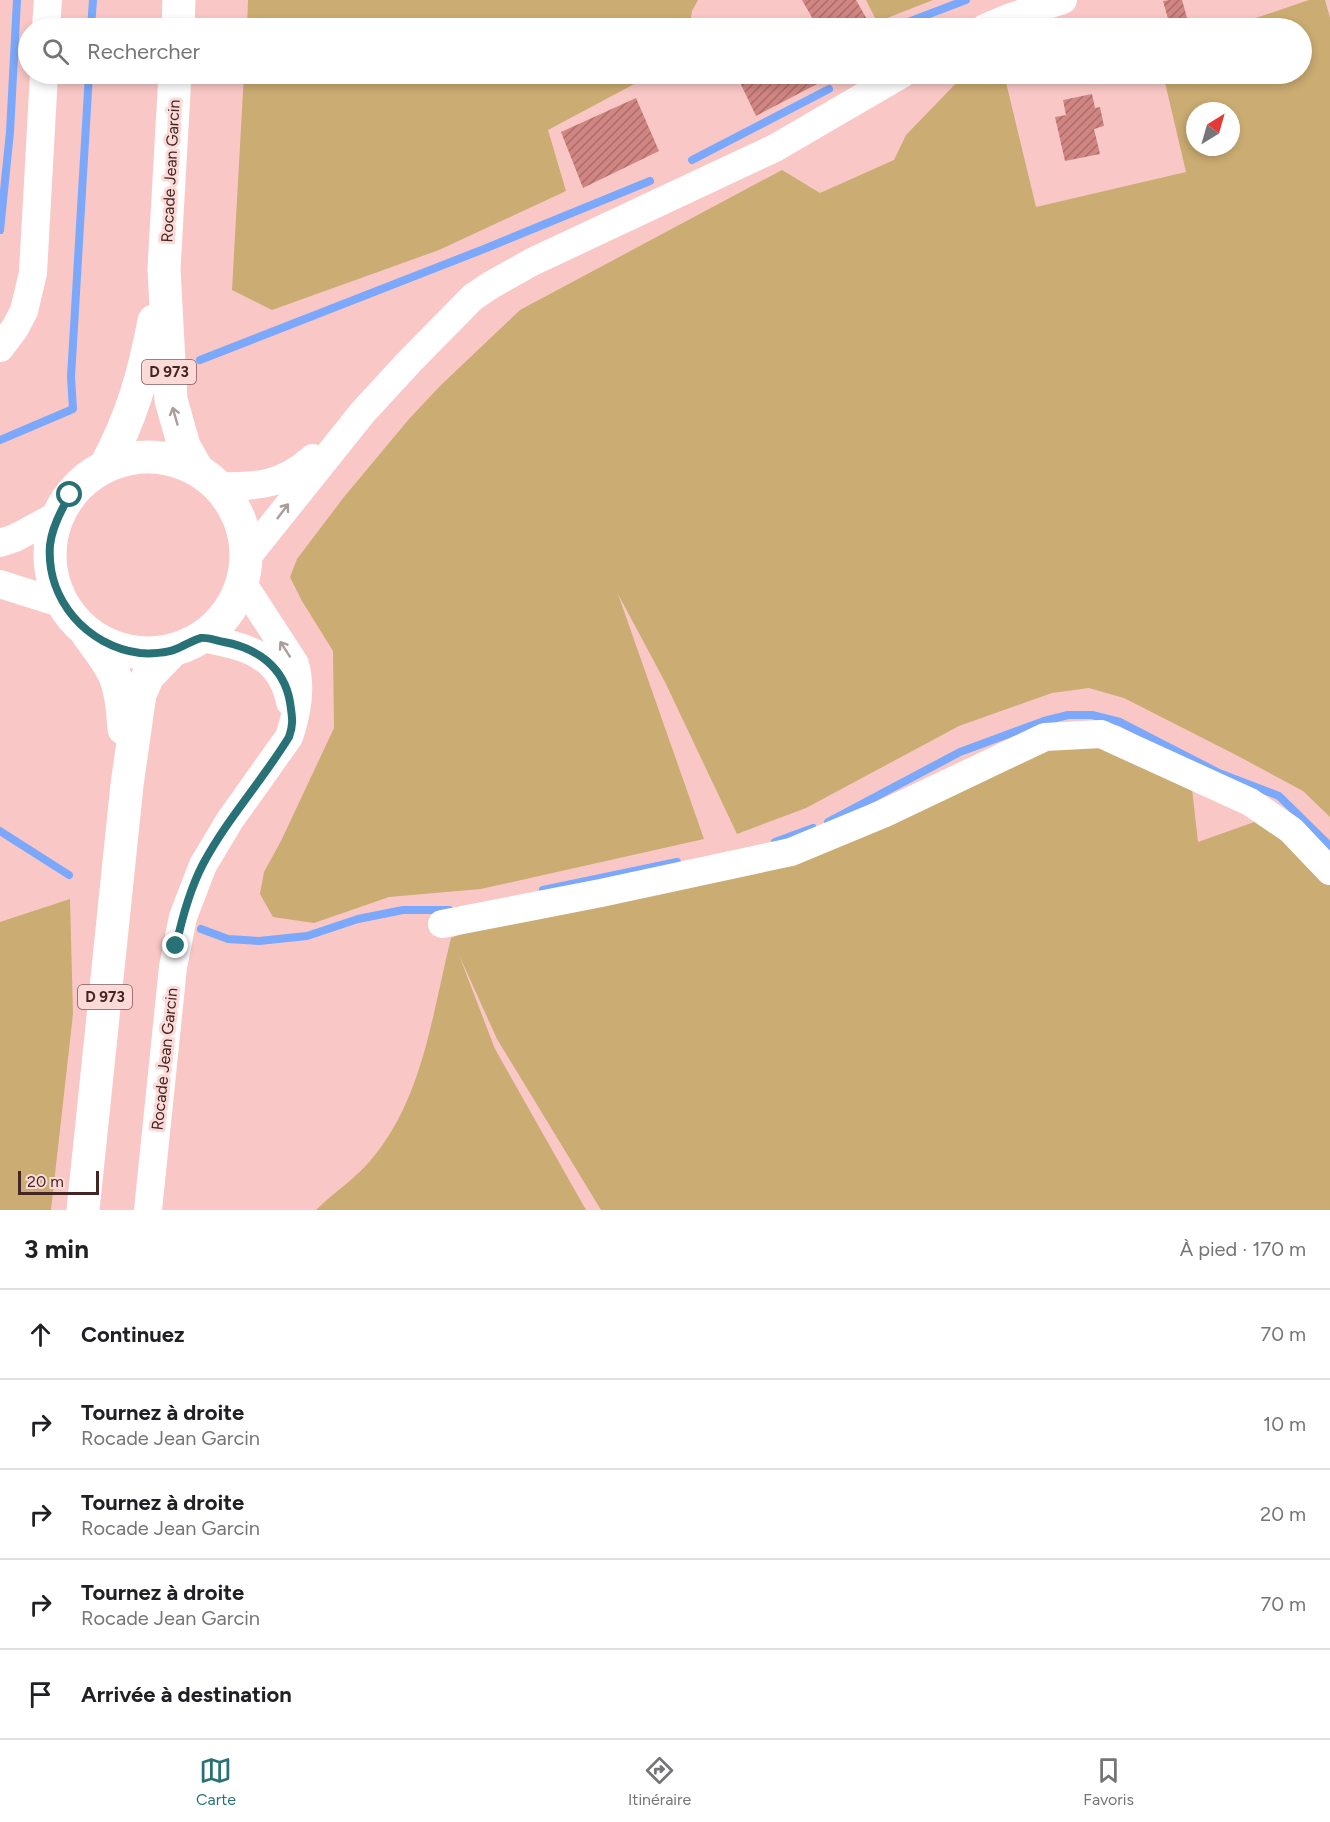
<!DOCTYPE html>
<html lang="fr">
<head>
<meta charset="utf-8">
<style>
	:root { --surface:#fff; --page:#f6f6f6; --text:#202124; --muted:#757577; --line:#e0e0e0; --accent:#287277 }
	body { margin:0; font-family:Figtree,sans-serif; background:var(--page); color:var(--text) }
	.compass { position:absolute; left:1186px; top:102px; width:54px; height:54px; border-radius:50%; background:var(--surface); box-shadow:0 3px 9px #0003; rotate:37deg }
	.scale { position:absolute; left:18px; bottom:15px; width:81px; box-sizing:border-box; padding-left:6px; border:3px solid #432524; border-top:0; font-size:16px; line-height:21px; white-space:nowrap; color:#432524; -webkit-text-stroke:4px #fbdad8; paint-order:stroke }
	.stop { position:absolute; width:18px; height:18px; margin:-14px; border:4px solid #287277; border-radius:50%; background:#fff }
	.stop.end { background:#287277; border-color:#fff; box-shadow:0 2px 6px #0008 }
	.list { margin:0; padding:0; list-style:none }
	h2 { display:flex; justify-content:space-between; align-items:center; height:78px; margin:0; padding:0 24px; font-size:26px }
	h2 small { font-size:20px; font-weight:400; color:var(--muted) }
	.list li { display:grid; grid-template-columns:39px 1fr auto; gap:18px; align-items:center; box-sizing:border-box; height:90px; padding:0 24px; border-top:2px solid var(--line) }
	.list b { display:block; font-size:22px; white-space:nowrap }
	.list p { margin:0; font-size:20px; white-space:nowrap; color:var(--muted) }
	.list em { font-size:20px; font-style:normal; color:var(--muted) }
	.icon { flex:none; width:33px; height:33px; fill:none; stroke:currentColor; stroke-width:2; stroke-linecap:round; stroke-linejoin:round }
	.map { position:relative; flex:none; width:1330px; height:1210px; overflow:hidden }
	.search { position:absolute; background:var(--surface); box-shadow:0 3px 9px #0003; left:18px; right:18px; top:18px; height:66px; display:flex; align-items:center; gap:15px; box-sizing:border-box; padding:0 21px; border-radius:33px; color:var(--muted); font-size:22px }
	.sheet { height:528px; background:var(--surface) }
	nav { display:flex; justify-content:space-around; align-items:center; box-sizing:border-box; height:84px; border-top:2px solid var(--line); background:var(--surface); font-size:16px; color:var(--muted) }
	nav a { display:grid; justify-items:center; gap:3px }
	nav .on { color:var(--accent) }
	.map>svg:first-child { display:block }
	.green { fill:#cbac72; fill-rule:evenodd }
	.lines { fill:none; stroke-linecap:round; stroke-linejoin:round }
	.stream { stroke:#7ba8fa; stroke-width:8 }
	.building { fill:url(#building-hatch) }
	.minor { stroke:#fff; stroke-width:28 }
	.major { stroke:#fff; stroke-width:33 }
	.oneway { stroke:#aa9d9c }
	.route { stroke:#287277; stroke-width:8 }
	.labels { text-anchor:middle; stroke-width:6; stroke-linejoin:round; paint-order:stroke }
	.shield { fill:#fbdad8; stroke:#7a5b5a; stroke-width:1.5 }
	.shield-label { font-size:15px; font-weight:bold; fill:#432524 }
	.street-label { font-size:16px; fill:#432524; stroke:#fbdad8 }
</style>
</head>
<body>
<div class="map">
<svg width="1330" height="1210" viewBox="0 0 1330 1210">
	<defs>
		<pattern id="building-hatch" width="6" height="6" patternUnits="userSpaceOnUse" patternTransform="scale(1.5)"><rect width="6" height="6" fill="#d08582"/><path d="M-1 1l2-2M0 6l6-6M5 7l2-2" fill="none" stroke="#aa6d6a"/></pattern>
	</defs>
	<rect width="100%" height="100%" fill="#f9c8c6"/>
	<g class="green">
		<polygon points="248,0 698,0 692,11 689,28 247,28"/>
		<polygon points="866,0 933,0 877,22"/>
		<path d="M1309,0H1325L1330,18V817L1303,791L1238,756L1124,698L1089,688L1052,693L959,726L806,808L737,834L665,682L618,594L704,839L481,889L389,897L314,923L273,917L260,894L264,872L281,841L334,728L333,651L302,601L290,577L297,559L344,497L409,419L440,386L520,310L782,170L820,193L894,160L906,135L965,74H1004L1036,207L1186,172L1163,74H1302V28H1226ZM1195,111H1231V147H1195Z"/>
		<polygon points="244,74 653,74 548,130 566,191 439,250 272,310 232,290"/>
		<path d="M1086,741L1191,779L1198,842L1260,820L1330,884V1210H601L497,1039L459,955L495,1049L586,1210H316C333,1193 355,1179 370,1161C423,1100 432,1014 451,938L494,921L782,859L1026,751Z"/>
		<polygon points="70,899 73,1014 51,1210 0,1210 0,922"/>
	</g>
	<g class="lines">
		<g class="stream">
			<polyline points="91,28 93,0"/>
			<polyline points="896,28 908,22 966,0"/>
			<polyline points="692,160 829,89"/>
			<polyline points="0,230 10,132 17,0"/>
			<polyline points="200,360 484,249 650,181"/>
			<polyline points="0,440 73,409 71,377 89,74"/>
			<polyline points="828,822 960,752 1044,721 1068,715 1092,715 1120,722 1219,773 1279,796 1330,846"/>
			<polyline points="0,831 69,875"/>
			<polyline points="775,842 813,828"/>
			<polyline points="543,890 677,862"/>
			<polyline points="201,929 228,939 259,941 307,936 358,919 403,910 449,910"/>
		</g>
	</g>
	<g class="building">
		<polygon points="802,0 856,0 872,28 818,28"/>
		<polygon points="1169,0 1182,0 1188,21 1170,26 1163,1"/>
		<polygon points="736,74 814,74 819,83 756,116"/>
		<polygon points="1092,94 1095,108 1100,107 1104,126 1094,129 1100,154 1065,161 1055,117 1066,115 1063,100"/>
		<polygon points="636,98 659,151 583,188 561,132"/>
	</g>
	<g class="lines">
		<g class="minor">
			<polyline points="46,28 48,0"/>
			<polyline points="985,28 1011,17 1063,0"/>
			<polyline points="0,348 15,328 24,311 33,273 44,74"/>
			<path d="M219,486C258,487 283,485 313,458"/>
			<polyline points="0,543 15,538 58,515"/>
			<polyline points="247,557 363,412 410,361 473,297 491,285 532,262 775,148 902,74"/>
			<polyline points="0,584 63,604"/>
			<path d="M202,638C244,646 281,654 290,702"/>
			<polyline points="442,924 601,893 791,852 885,813 1045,737 1101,734 1250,802 1291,830 1330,871"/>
			<path d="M148,1210L173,967L183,917L203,865L230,820L289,737C297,714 302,689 295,664L243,584"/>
		</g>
		<g class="major">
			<polyline points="178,28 179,0"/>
			<polyline points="175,74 164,269 171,400 184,446 197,469"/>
			<circle cx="148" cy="555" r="98"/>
			<path d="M106,465C132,417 144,374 154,321"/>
			<path d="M88,635C117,674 121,680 124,729"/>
			<polyline points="83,1210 127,785 140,694 148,676 173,650"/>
		</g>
	</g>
	<defs><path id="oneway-shaft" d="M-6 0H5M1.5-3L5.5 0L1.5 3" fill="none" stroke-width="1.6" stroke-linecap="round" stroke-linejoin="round" transform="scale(1.5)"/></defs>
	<g class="oneway">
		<use href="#oneway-shaft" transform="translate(175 416) rotate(-106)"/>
		<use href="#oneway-shaft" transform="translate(283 511) rotate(-53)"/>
		<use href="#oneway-shaft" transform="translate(285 649) rotate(-123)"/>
	</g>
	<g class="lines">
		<path class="route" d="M70,495C61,510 52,527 50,545C46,600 87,646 140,653C150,654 167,653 176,649C184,646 193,640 201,638C208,637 217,641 224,642C257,648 284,667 290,702C292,717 294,723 289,737C262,781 227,819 203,864C190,889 182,918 176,946"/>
	</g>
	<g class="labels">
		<g class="shield">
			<rect x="142" y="360" width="54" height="24" rx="4.5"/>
			<rect x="78" y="985" width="54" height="24" rx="4.5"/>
		</g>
		<g class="shield-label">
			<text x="169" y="377">D 973</text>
			<text x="105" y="1002">D 973</text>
		</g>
		<g class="street-label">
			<text transform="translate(170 171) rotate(-87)" y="6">Rocade Jean Garcin</text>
			<text transform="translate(164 1059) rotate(-84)" y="6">Rocade Jean Garcin</text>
		</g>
	</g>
</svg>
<svg class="compass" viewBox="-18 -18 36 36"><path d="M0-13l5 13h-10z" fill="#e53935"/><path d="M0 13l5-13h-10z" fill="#757577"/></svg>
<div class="scale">20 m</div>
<div class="stop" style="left:70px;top:495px"></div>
<div class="stop end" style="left:176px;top:946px"></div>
<div class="search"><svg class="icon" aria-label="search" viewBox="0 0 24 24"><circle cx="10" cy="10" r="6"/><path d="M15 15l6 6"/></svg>Rechercher</div>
</div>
<section class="sheet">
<h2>3 min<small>À pied · 170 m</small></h2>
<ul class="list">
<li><svg class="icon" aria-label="ahead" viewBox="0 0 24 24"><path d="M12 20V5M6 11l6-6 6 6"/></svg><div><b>Continuez</b></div><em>70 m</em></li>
<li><svg class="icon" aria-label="right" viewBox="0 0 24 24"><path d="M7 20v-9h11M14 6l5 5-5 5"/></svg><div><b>Tournez à droite</b><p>Rocade Jean Garcin</p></div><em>10 m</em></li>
<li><svg class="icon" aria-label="right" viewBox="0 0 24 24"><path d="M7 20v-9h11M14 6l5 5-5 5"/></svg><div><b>Tournez à droite</b><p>Rocade Jean Garcin</p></div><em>20 m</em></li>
<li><svg class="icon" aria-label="right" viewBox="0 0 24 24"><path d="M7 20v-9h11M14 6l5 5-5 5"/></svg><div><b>Tournez à droite</b><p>Rocade Jean Garcin</p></div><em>70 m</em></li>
<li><svg class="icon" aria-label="arrive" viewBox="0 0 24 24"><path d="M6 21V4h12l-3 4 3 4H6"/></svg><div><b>Arrivée à destination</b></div></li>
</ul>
</section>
<nav>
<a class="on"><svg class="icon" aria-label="map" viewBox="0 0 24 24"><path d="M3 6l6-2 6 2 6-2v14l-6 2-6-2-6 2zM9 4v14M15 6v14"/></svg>Carte</a>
<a><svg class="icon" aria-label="directions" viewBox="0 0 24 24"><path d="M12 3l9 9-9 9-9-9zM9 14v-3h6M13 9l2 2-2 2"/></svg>Itinéraire</a>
<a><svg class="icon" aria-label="saved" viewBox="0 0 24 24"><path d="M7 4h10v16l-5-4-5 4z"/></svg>Favoris</a>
</nav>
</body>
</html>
